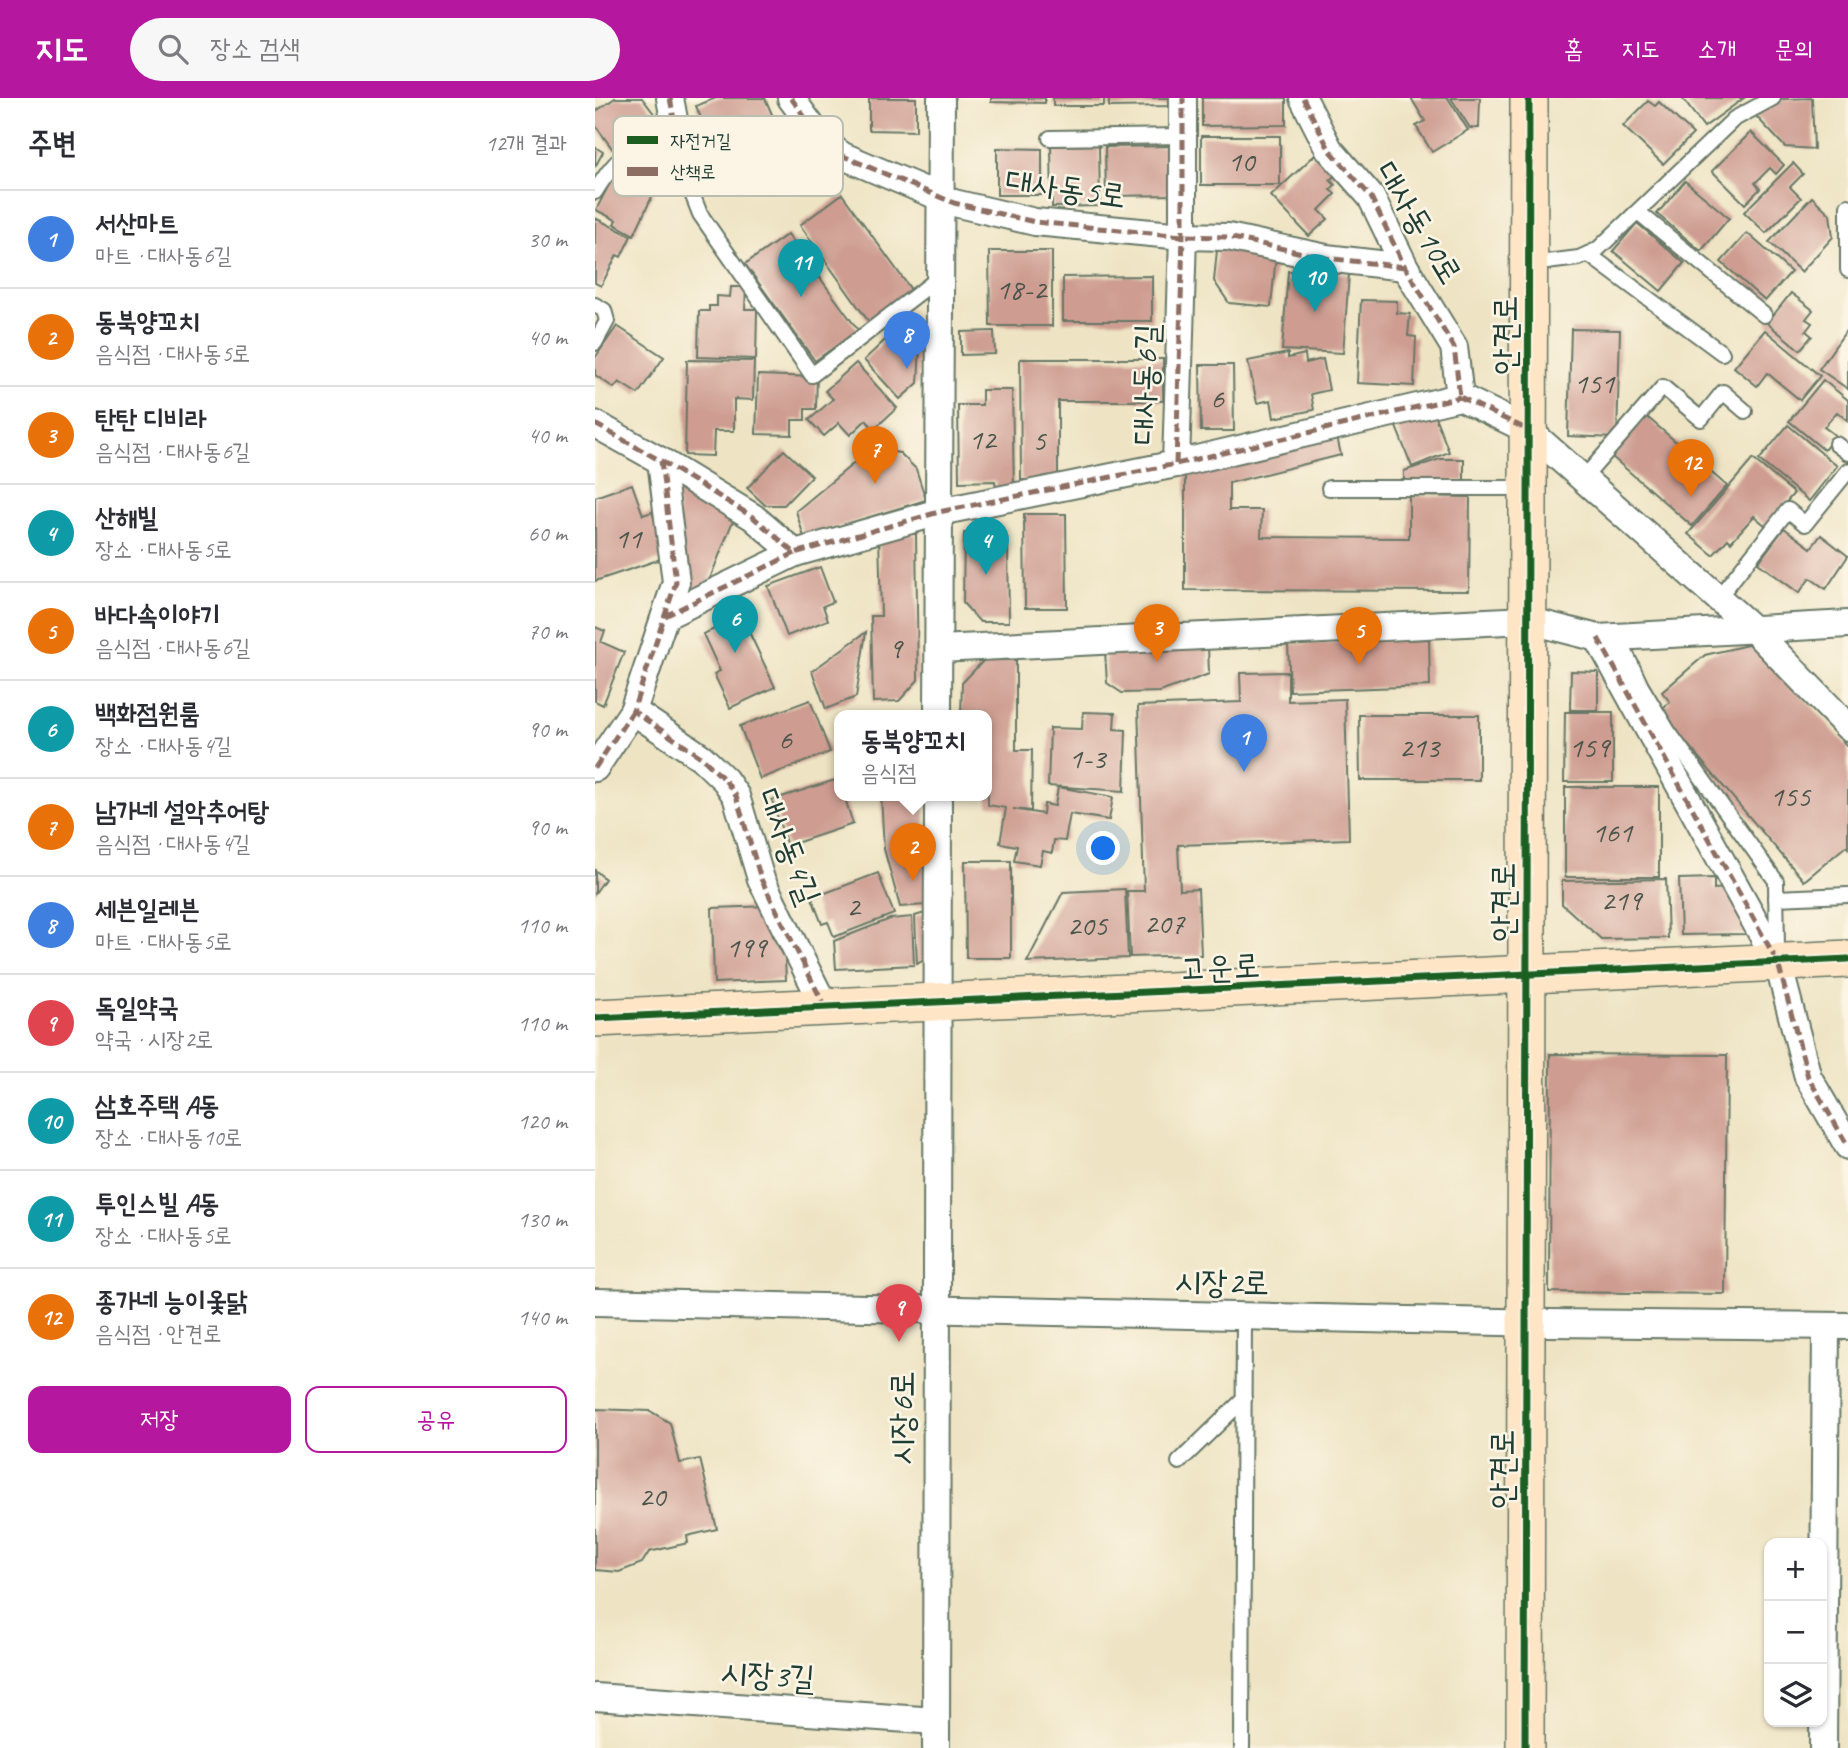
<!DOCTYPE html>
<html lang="ko">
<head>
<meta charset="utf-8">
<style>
	:root { --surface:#fff; --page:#f7f7f7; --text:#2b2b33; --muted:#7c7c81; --line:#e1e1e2; --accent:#b5179e }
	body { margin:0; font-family:Caveat,"Poor Story",sans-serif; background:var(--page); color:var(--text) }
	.controls { position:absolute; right:21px; bottom:21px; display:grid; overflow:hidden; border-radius:14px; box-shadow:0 2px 5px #0004 }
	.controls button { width:63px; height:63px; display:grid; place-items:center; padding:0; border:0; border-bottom:2px solid var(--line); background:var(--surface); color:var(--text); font:35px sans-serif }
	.you { position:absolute; left:509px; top:751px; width:24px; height:24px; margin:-18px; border:5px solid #fff; border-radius:50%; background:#1a73e8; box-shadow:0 0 0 10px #1a73e833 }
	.badge { display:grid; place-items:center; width:46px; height:46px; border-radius:50%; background:var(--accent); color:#fff; font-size:23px; font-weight:700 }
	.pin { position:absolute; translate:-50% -58px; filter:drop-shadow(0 2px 4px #0008) }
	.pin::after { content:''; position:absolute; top:37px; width:24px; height:21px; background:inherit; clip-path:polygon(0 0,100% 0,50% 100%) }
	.popup { position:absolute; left:239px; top:612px; width:158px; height:91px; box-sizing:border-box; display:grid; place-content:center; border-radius:14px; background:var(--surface); filter:drop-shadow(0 2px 5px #0005); font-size:23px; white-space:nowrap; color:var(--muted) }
	.popup b { font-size:26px; color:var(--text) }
	.popup::after { content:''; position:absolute; left:50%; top:100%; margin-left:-14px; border:14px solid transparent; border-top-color:var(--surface) }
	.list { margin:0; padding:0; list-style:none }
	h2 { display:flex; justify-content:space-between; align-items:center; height:91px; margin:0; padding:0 28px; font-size:30px }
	h2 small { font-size:23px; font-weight:400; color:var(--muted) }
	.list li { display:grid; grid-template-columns:46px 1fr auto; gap:21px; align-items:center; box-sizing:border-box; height:98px; padding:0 28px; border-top:2px solid var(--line) }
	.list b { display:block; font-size:26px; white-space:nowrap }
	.list p { margin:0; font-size:23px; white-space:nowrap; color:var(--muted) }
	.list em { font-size:23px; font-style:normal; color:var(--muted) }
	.actions { display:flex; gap:14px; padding:21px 28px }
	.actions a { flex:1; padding:16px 0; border:2px solid var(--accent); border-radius:14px; text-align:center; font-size:24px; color:var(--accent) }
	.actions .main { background:var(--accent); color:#fff }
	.icon { flex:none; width:38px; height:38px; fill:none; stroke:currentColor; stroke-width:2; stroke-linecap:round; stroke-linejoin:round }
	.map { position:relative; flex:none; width:1253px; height:1650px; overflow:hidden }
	header { display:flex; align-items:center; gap:42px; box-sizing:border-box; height:98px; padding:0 35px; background:var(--accent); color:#fff }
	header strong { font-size:33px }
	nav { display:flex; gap:38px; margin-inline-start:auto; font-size:24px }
	.search { width:490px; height:63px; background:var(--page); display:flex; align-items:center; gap:18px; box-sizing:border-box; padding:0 24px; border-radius:38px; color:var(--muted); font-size:26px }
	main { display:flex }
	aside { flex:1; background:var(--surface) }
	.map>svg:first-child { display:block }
	.building { fill:#ce9c91 }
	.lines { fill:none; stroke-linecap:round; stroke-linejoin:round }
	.lane-casing { stroke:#677766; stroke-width:18 }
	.street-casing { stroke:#677766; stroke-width:30 }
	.secondary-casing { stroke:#677766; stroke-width:40 }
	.lane { stroke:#fff; stroke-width:14 }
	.street { stroke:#fff; stroke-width:26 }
	.secondary { stroke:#fde5c5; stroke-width:37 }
	.quiet { stroke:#8d6e63; stroke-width:5; stroke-dasharray:10 5; stroke-linecap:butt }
	.cycleway-casing { stroke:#fcf5e5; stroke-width:11 }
	.cycleway { stroke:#1b5e20; stroke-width:7 }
	.labels { text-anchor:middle; stroke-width:5; stroke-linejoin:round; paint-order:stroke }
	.number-label { font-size:30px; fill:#4b554b }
	.street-label { font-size:33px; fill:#1f3d34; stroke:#fcf5e5 }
	.key { fill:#fcf5e5; stroke:#babeb0; stroke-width:2 }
	.key-label { font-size:19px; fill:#1f3d34 }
</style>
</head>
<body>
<header>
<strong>지도</strong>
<div class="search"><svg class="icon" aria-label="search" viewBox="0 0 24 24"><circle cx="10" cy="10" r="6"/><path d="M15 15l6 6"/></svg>장소 검색</div>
<nav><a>홈</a><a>지도</a><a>소개</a><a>문의</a></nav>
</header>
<main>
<aside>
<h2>주변<small>12개 결과</small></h2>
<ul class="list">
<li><span class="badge" style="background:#3f7fe0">1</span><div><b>서산마트</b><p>마트 · 대사동6길</p></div><em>30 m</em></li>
<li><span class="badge" style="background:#e8710a">2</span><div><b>동북양꼬치</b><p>음식점 · 대사동5로</p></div><em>40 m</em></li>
<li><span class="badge" style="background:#e8710a">3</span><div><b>탄탄 디비라</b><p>음식점 · 대사동6길</p></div><em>40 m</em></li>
<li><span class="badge" style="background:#0f9aa8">4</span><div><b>산해빌</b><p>장소 · 대사동5로</p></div><em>60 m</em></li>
<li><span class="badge" style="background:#e8710a">5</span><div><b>바다속이야기</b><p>음식점 · 대사동6길</p></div><em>70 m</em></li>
<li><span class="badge" style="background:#0f9aa8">6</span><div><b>백화점원룸</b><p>장소 · 대사동4길</p></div><em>90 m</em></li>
<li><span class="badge" style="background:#e8710a">7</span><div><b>남가네 설악추어탕</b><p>음식점 · 대사동4길</p></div><em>90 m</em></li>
<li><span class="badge" style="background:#3f7fe0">8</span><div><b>세븐일레븐</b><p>마트 · 대사동5로</p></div><em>110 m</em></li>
<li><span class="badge" style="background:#e0444e">9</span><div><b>독일약국</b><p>약국 · 시장2로</p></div><em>110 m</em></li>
<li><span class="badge" style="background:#0f9aa8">10</span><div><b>삼호주택 A동</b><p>장소 · 대사동10로</p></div><em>120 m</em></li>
<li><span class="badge" style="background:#0f9aa8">11</span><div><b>투인스빌 A동</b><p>장소 · 대사동5로</p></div><em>130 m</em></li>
<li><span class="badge" style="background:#e8710a">12</span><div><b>종가네 능이옻닭</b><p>음식점 · 안견로</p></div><em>140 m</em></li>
</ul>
<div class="actions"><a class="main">저장</a><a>공유</a></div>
</aside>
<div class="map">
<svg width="1253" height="1650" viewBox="0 0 1253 1650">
	<rect width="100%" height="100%" fill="#fcf5e5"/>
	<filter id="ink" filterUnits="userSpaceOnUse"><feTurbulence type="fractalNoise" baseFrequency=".0143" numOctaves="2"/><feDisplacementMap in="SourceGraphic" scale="14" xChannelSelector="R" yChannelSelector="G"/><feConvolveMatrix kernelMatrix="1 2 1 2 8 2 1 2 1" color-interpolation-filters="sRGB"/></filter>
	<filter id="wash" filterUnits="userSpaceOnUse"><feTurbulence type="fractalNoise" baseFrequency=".00686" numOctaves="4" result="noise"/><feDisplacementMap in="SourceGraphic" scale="28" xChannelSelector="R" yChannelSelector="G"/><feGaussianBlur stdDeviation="1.57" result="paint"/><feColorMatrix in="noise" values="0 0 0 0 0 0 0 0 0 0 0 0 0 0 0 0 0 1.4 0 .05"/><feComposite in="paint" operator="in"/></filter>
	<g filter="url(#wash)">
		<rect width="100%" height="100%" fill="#eee4c4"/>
		<g id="blocks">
			<g class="building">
				<polygon points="20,0 47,0 63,21 19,53 0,27 0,14"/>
				<polygon points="121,0 170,0 179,21 117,47 101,8"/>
				<polygon points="274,0 321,0 321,33 274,32"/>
				<polygon points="396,0 450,0 450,5 396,4"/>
				<rect x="458" y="0" width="51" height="8"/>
				<polygon points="514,0 575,0 575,8 514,9"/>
				<polygon points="607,0 691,0 691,27 607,28"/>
				<polygon points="816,0 853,0 873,32 837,54 821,28 830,23"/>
				<polygon points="856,0 885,0 884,30 875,30"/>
				<polygon points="1087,0 1149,0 1109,29"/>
				<polygon points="1217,0 1219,51 1190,49 1159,16 1188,1"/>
				<polygon points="1053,3 1060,8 1064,4 1098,36 1068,66 1028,28"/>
				<polygon points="1156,34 1189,67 1181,76 1175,70 1160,85 1165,91 1150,106 1117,73"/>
				<rect x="606" y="38" width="79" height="49"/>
				<polygon points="504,47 505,108 457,109 456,48"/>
				<polygon points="582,48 583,97 511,98 510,49"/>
				<polygon points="0,49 8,54 0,69"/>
				<polygon points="402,50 447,51 447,97 402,97"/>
				<polygon points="724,53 743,74 735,82 740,87 735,92 740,96 724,112 733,121 714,138 676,98"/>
				<polygon points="44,63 68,75 39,137 19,126 21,122 1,112 21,73 28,76 34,64 42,68"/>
				<polygon points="1198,65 1208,76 1195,89 1206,100 1171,135 1149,114"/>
				<polygon points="1090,83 1134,120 1106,153 1062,116"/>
				<polygon points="247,96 317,193 274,224 205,127"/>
				<polygon points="1217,99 1235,116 1238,139 1206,174 1174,144"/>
				<polygon points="0,120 36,138 26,159 22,157 6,188 0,185"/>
				<polygon points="1042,125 1089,165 1066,193 1018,153"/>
				<polygon points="1152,135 1196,174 1170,203 1126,164"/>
				<polygon points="193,136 263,232 220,263 150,166"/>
				<polygon points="622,152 681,157 676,209 634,205 619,183"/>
				<polygon points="394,153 457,153 457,228 395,228"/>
				<polygon points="693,173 754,176 748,255 687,252"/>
				<polygon points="557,178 557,223 468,223 468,179"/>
				<polygon points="136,189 151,189 150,211 162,211 161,261 103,259 104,213 114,213 114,208 122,208 122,198 135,199"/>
				<polygon points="1196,195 1218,212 1211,221 1217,225 1211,233 1217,238 1205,252 1172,225"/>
				<polygon points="766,202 802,203 802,215 815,216 813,238 821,239 819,288 762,285"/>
				<polygon points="22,228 69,259 43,296 24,284 19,290 0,277 0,260"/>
				<polygon points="305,228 325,249 323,285 305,301 269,262"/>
				<polygon points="1253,230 1253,291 1224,271"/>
				<polygon points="976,231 1025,232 1022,340 973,338"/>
				<polygon points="1170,232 1225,278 1205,302 1172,275 1162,288 1139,269"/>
				<polygon points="399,233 400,256 366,257 366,234"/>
				<polygon points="693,255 693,260 710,256 711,265 728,261 734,292 716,296 719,312 679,320 676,302 662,305 653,263"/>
				<polygon points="425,261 568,261 568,303 463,303 463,382 426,382"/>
				<polygon points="92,262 159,263 158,302 139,301 139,333 119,333 118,358 90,357"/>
				<polygon points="261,265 302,310 279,331 271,322 255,337 244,325 229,338 214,322 238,301 230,293"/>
				<polygon points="605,267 638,267 639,333 606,333"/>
				<polygon points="163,277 222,279 221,311 210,311 210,322 197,322 197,337 161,336"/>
				<polygon points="1228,282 1253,302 1253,323 1242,314 1229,329 1241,338 1229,352 1194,323"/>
				<polygon points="387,292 417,292 419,390 401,390 400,383 364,384 363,307 387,307"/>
				<polygon points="837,311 854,354 817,369 800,326"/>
				<polygon points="1051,318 1132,388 1097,428 1016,358"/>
				<polygon points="1193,327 1242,368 1214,403 1164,362"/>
				<polygon points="741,334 746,357 634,385 634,412 667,412 666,439 814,440 814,398 875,399 874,493 590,492 590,371"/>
				<polygon points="276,351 305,355 321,371 331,402 209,439 201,413"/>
				<polygon points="189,352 217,378 189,407 170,407 152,390"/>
				<polygon points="845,361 869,361 869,383 809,384 809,373"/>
				<polygon points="1158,361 1199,395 1171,428 1159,418 1136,444 1133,441 1118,457 1093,436"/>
				<polygon points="80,377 139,420 108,498 90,491"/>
				<polygon points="37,386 48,417 57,414 72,459 0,483 0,399"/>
				<polygon points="429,416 471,416 472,510 430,510"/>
				<polygon points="1189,430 1216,450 1226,437 1253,458 1231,491 1215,480 1204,495 1163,465"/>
				<polygon points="369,435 392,435 413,449 414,524 385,524 368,505"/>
				<polygon points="284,436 321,436 323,582 304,603 278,604 276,518 286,518"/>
				<polygon points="225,469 238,504 228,508 233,522 192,538 173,488"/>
				<polygon points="147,519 180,589 135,610 119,576 125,573 108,536"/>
				<polygon points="0,529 10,533 6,544 29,554 8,607 0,603"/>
				<polygon points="271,534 261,599 231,611 217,573"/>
				<polygon points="834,541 835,588 695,593 693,546"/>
				<polygon points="1161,545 1253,649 1253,750 1251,748 1209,783 1064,613 1075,604 1067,594 1110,557"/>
				<polygon points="613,548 614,576 565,594 527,595 512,585 510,553"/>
				<polygon points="389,562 421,562 421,652 437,652 436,713 418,711 448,716 449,706 460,708 463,689 518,699 514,722 475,716 470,743 459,742 457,755 448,753 445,767 419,763 422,748 405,745 411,710 393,707 392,617 366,617 367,585"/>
				<polygon points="976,573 1003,574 1003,612 975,612"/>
				<polygon points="693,574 693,603 750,601 754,741 583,747 585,792 603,791 606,857 535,859 532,793 549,793 543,608 646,604 645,575"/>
				<polygon points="215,602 235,654 165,681 145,628"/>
				<polygon points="488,614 520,615 519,631 531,632 529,693 453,688 455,630 487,631"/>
				<polygon points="970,614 1018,614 1018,684 969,684"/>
				<polygon points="764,617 884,617 884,682 765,682"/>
				<polygon points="243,681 244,697 249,697 258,726 192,748 177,702"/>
				<rect x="970" y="689" width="94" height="90"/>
				<polygon points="286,697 330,697 330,807 305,809 289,751"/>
				<polygon points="370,763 416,763 416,860 371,860"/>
				<polygon points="0,772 10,781 0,795"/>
				<polygon points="283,775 299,816 239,839 233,824 227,826 217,800"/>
				<polygon points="1119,780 1119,791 1133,790 1151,817 1151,836 1086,837 1084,781"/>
				<polygon points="1071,781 1073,840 1006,841 967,806 967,783"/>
				<polygon points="530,791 533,860 432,864 468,794"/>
				<polygon points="177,808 178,839 190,860 191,882 119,885 117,810"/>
				<polygon points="333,814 334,859 322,866 320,818"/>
				<polygon points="317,819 319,867 241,871 239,843 295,821"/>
				<polygon points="955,956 1132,957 1130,1196 954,1194"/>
				<polygon points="0,1311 55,1313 75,1325 85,1365 105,1361 122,1431 92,1438 93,1445 54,1454 47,1465 24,1474 0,1472"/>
			</g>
		</g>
	</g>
	<g filter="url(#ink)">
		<use href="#blocks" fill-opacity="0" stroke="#677766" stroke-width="2"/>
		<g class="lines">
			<g class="lane-casing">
				<g id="lane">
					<polyline points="455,40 588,38"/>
					<path d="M0,94C24,55 38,44 83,43L96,93L105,116L217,277L345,179"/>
					<polyline points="1253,108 1253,172"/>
					<polyline points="1043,114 1169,217"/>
					<polyline points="993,156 1127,255"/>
					<polyline points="935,166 984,160 1002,152 1139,21 1178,0"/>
					<polyline points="0,207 9,212 12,223 0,245"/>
					<polyline points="1241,346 1253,355"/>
					<polyline points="988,381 1068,289 1106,321 1128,294 1150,313"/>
					<polyline points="734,390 933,390"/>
					<polyline points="1123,500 1193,412 1210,426 1253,373"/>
					<polyline points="1023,539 1046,588 1073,633 1181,783 1182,853"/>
					<polyline points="1181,800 1253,797"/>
					<polyline points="584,1364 649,1301"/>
					<polyline points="647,1650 649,1218"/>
				</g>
			</g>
			<g class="street-casing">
				<g id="street">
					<polyline points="75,0 83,43"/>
					<path d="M196,0C213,23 224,43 248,58L359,105L440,124L588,138L633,139L731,160L810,169"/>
					<polyline points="708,0 734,51 776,99 810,169 859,249 865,299"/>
					<polyline points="865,299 933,332 1158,531 1253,629"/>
					<polyline points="0,326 66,363 81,484 38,613 106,659 130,682 141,698 166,781 231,911"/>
					<polyline points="66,363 158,419 200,455 344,414 581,366 865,299"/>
					<polyline points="581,366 588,138 588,0"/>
					<polyline points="70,518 200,455"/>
					<polyline points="1003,540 1183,865 1213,979 1253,1048"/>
					<polyline points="344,551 932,522 1003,540 1253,526"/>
					<polyline points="343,617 346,0"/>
					<polyline points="0,670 38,613"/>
					<polyline points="0,1204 955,1225 1253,1228"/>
					<polyline points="0,1599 341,1623"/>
					<polyline points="341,1650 343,697"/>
					<polyline points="1228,1650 1231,1228"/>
				</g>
			</g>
			<g class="secondary-casing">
				<g id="secondary">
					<polyline points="0,920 1253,861"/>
					<polyline points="930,1650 934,0"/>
				</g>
			</g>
			<use href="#lane" class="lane"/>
			<use href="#street" class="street"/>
			<use href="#secondary" class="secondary"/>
			<g class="quiet">
				<polyline points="75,0 83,43"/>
				<path d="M196,0C213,23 224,43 248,58L359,105L440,124L588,138L633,139L731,160L810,169"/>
				<polyline points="708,0 734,51 776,99 810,169 859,249 865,299"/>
				<polyline points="865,299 933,332"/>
				<polyline points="0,326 66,363 81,484 38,613 106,659 130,682 141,698 166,781 231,911"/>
				<polyline points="66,363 158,419 200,455 344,414 581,366 865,299"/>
				<polyline points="581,366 588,138 588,0"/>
				<polyline points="70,518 200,455"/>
				<polyline points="1003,540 1183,865 1213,979 1253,1048"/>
				<polyline points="0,670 38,613"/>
			</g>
			<g class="cycleway-casing">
				<g id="cycleway">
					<polyline points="0,920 1253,861"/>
					<polyline points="930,1650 934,0"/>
				</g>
			</g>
			<use href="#cycleway" class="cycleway"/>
		</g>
	</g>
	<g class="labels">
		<g class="number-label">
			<text x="646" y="73">10</text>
			<text x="426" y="201">18-2</text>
			<text x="999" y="295">151</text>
			<text x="622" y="310">6</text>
			<text x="387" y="351">12</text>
			<text x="444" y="352">5</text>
			<text x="33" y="450">11</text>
			<text x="300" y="560">9</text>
			<text x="190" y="651">6</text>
			<text x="824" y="659">213</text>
			<text x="994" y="659">159</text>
			<text x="492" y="670">1-3</text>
			<text x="1195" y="708">155</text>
			<text x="1017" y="744">161</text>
			<text x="1026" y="812">219</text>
			<text x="258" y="818">2</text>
			<text x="569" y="835">207</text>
			<text x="492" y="837">205</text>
			<text x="151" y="859">199</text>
			<text x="57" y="1408">20</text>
		</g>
		<g class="street-label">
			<text transform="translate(471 89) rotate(8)" y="12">대사동5로</text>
			<text transform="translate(825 124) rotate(59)" y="12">대사동10로</text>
			<text transform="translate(909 237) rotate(-90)" y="12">안견로</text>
			<text transform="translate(549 286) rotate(-88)" y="12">대사동6길</text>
			<text transform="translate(195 748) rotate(69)" y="12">대사동4길</text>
			<text transform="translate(907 804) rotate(-90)" y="12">안견로</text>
			<text transform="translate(625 868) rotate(-3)" y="12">고운로</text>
			<text transform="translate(627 1183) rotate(1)" y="12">시장2로</text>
			<text transform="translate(306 1320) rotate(-90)" y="12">시장6로</text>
			<text transform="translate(906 1371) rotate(-90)" y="12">안견로</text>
			<text transform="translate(173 1576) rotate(4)" y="12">시장3길</text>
		</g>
	</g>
	<rect x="18" y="18" width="230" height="80" rx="10" class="key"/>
	<rect x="32" y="38" width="31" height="8" fill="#1b5e20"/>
	<rect x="32" y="69" width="31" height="9" fill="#8d6e63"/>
	<g class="key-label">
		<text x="75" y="49">자전거길</text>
		<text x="75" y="80">산책로</text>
	</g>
</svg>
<div class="controls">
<button>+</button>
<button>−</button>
<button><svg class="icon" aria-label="layers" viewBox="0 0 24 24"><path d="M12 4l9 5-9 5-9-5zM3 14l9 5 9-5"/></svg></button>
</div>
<div class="you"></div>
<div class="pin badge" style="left:649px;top:674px;background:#3f7fe0">1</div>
<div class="pin badge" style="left:318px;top:783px;background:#e8710a">2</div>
<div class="popup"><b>동북양꼬치</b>음식점</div>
<div class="pin badge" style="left:562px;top:564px;background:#e8710a">3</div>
<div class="pin badge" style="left:391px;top:477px;background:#0f9aa8">4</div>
<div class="pin badge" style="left:764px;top:567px;background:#e8710a">5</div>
<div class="pin badge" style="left:140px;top:555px;background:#0f9aa8">6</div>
<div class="pin badge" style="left:280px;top:386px;background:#e8710a">7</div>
<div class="pin badge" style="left:312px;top:271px;background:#3f7fe0">8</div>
<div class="pin badge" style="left:304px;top:1244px;background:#e0444e">9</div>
<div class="pin badge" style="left:720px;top:214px;background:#0f9aa8">10</div>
<div class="pin badge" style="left:206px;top:199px;background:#0f9aa8">11</div>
<div class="pin badge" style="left:1096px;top:399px;background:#e8710a">12</div>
</div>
</main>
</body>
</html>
